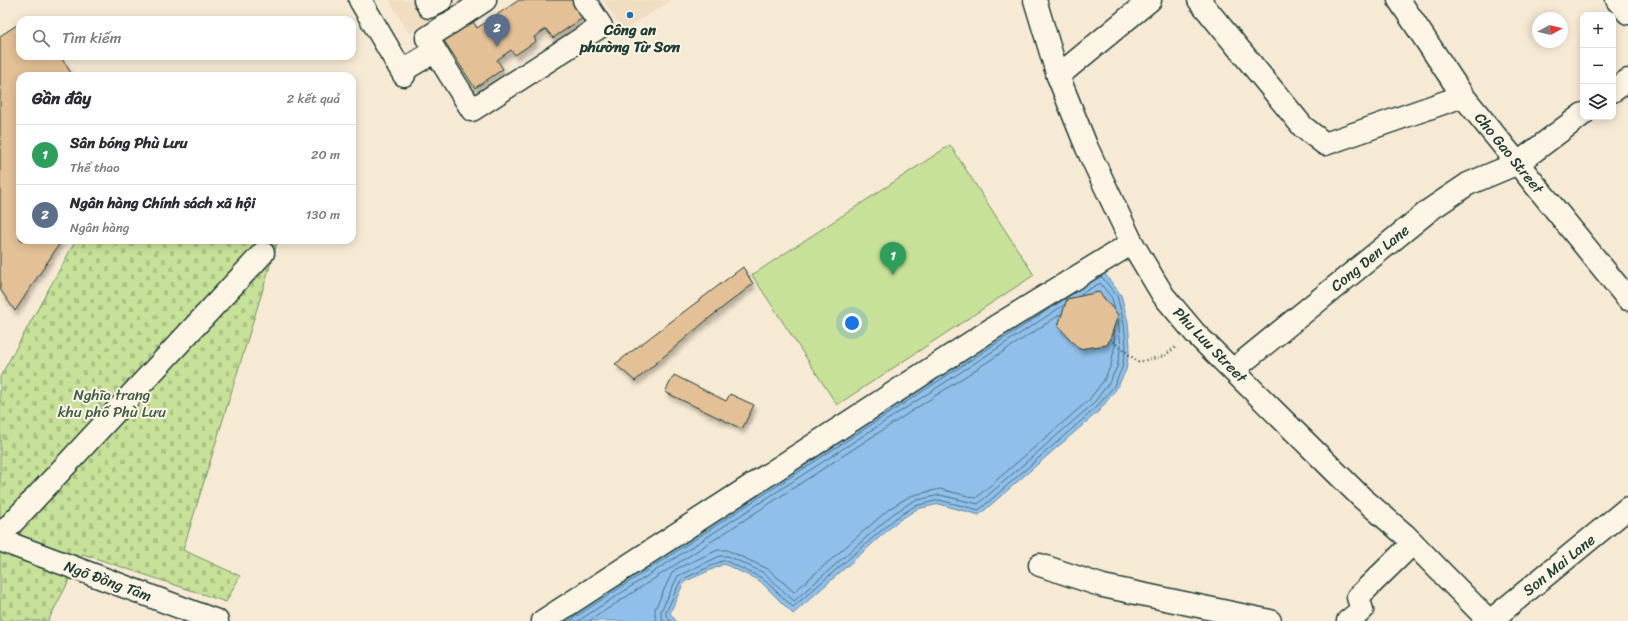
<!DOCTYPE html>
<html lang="vi">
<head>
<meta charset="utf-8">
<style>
	:root { --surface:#fff; --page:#f2f2f3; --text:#2b2b33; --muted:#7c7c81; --line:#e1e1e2; --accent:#ea580c }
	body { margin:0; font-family:Sriracha,sans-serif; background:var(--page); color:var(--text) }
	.controls { position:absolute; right:12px; top:12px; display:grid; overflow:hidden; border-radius:8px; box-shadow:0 2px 10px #0003 }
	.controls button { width:36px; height:36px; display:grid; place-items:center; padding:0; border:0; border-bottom:1px solid var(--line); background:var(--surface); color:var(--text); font:20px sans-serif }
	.compass { position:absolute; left:1532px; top:12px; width:36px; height:36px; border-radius:50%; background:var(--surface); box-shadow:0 2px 10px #0003; rotate:82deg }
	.you { position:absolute; left:852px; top:323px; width:14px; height:14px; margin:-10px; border:3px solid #fff; border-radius:50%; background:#1a73e8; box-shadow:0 0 0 6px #1a73e833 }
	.badge { display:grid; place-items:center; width:26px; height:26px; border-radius:50%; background:var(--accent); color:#fff; font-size:13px; font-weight:700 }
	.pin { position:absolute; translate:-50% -33px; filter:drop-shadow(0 1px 2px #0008) }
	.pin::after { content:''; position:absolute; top:21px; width:14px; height:12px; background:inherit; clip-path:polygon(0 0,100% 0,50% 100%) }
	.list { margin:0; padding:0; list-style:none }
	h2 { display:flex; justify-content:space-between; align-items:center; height:52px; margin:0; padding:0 16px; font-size:17px }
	h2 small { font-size:13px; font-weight:400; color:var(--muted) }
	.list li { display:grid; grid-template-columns:26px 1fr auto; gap:12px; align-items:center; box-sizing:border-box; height:60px; padding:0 16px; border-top:1px solid var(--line) }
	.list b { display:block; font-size:15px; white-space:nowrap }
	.list p { margin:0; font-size:13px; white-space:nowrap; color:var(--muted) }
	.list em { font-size:13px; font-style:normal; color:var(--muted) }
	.icon { flex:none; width:22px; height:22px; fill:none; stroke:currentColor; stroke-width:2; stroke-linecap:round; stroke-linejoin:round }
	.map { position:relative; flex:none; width:1628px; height:621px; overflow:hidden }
	.search { position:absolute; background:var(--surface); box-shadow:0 2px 10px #0003; left:16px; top:16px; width:340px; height:44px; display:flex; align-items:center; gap:10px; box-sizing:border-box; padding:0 14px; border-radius:12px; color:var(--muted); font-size:15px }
	.panel { position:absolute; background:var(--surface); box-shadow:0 2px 10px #0003; left:16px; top:72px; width:340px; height:172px; border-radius:12px }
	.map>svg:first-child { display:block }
	.built { fill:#f1ddc2 }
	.cemetery { fill:url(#cemetery-stones); stroke:#738f66 }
	.pitch { fill:#c7e198; stroke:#738f66 }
	.water { fill:#8fbfea; stroke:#628ba1 }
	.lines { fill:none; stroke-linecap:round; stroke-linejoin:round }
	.shore { stroke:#4c717d; stroke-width:1 }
	.building { fill:#e3c095; stroke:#1f3d34; filter:url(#shadow) }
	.minor-casing { stroke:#1f3d34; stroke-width:25 }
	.major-casing { stroke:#1f3d34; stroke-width:25 }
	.path { stroke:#1f3d34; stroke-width:2.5; stroke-dasharray:1 3; stroke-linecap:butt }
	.minor { stroke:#fcf5e5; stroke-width:22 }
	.major { stroke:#fcf5e5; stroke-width:22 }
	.poi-dot { fill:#1f6fb2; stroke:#fcf5e5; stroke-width:1.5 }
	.labels { text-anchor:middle; stroke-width:4; stroke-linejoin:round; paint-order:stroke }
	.poi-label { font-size:15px; font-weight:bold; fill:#1f3d34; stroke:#fcf5e5 }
	.street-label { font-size:15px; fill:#1f3d34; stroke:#fcf5e5 }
	.park-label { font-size:15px; fill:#415e48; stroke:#fcf5e5 }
</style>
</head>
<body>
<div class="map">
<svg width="1628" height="621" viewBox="0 0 1628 621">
	<defs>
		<pattern id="cemetery-stones" width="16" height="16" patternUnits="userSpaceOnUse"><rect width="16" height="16" fill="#c7e198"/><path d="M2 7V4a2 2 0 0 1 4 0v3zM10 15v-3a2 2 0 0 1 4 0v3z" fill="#aac284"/></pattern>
		<filter id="shadow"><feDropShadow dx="2.5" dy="4.5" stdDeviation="2" flood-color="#0004"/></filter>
	</defs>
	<rect width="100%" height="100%" fill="#f7ead5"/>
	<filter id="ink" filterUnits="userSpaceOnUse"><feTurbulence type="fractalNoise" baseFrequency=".025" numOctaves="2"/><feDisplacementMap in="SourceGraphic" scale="8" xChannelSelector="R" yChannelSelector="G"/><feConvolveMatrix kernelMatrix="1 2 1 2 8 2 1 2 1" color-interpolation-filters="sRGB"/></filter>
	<g filter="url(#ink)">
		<g class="built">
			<polygon points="389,0 462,0 409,34"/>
			<polygon points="603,0 672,0 623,31"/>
		</g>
		<polygon class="cemetery" points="76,240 278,240 183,550 240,576 226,602 83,554 48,621 0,621 0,377"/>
		<polygon class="pitch" points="950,145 1034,275 837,405 752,275"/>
		<polygon class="water" points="1102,270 1121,295 1128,322 1130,346 1126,370 1117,388 1099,411 979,515 939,504 917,509 898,521 793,614 760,581 724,564 684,582 670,613 676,621 562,621"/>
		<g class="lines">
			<g class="shore">
				<polyline points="1079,295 1100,283 1112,298 1115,310"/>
				<polyline points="569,621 1077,291"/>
				<polyline points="578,621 1064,305"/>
				<polyline points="589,621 1061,314"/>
				<polyline points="657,621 655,616 655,609 672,573 676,569 718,550 727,550 768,569 794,592 889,509 910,496 940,489 976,498 1089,400 1104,380 1111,365 1115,345 1114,331"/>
				<polyline points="664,621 661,616 661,611 678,576 720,556 728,556 764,573 794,601 893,514 913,501 940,495 978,504 1093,404 1109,383 1117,367 1121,346 1118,319"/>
				<polyline points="671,621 666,615 666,612 681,580 722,561 726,561 762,578 793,607 896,518 915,506 939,500 979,510 1096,408 1114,386 1122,368 1126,346 1124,323 1117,296 1101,276"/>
			</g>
		</g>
		<g class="building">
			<polygon points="519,0 572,0 584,17 553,38 546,29 534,37 536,41 515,55 511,50 497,60 503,69 475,88 443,39 472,20 477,28"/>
			<polygon points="20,23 20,56 60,56 73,76 20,76 20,240 62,240 15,311 0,289 0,36"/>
			<polygon points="743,267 753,284 708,319 635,381 615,364"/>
			<polygon points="1099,292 1118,315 1110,339 1107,345 1079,349 1058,326 1067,299"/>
			<polygon points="674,375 726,401 730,394 754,405 742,429 665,392"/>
		</g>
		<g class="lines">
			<g class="minor-casing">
				<g id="minor">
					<polyline points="360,0 404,75"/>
					<polyline points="425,0 429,7 441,0"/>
					<polyline points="485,0 427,38 472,110 601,26 584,0"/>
					<polyline points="1199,0 1303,127 1325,144 1463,96"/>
					<polyline points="1399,0 1463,96 1628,299"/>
					<polyline points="1617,0 1628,13"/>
					<polyline points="402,71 435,51"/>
					<polyline points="1058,76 1150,0"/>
					<polyline points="1613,91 1628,80"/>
					<polyline points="1233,370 1431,209 1468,184 1518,163 1583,114"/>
					<polyline points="0,536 263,253"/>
					<polyline points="0,540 217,621"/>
					<polyline points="1040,565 1103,586 1270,621"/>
					<polyline points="543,621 995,327 1132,243"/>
					<polyline points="1348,621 1362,610 1358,597 1413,543"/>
					<polyline points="1490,621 1628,508"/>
				</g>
			</g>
			<g class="major-casing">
				<polyline id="major" points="1035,0 1058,76 1087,148 1132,243 1163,295 1195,333 1361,497 1405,535 1489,621"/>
			</g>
			<polyline class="path" points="1110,339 1138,362 1164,356 1177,346"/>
			<use href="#minor" class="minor"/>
			<use href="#major" class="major"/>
		</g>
	</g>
	<circle class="poi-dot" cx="630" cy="15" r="4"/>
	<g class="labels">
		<g class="poi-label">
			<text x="630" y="35">Công an<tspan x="630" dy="17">phường Từ Sơn</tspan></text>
		</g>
		<g class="street-label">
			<text transform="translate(1509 153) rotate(51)" y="5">Cho Gao Street</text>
			<text transform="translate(1370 258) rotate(-39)" y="5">Cong Den Lane</text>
			<text transform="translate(1210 345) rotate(46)" y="5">Phu Luu Street</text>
			<text transform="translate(1559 565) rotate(-39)" y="5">Son Mai Lane</text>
			<text transform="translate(108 581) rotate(20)" y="5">Ngõ Đồng Tâm</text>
		</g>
		<g class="park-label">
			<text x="112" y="400">Nghĩa trang<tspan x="112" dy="17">khu phố Phù Lưu</tspan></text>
		</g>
	</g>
</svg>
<div class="controls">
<button>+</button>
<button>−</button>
<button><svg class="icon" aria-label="layers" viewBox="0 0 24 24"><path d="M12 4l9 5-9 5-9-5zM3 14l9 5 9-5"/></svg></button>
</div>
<svg class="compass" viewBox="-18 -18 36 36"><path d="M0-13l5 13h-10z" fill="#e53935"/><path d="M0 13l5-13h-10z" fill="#7c7c81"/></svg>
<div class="you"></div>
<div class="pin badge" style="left:893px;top:275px;background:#2e9e5b">1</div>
<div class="pin badge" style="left:497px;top:47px;background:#5c6f8a">2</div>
<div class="search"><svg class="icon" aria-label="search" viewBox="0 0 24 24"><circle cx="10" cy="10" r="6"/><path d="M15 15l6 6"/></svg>Tìm kiếm</div>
<section class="panel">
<h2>Gần đây<small>2 kết quả</small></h2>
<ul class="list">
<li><span class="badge" style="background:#2e9e5b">1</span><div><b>Sân bóng Phù Lưu</b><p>Thể thao</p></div><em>20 m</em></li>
<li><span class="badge" style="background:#5c6f8a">2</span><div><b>Ngân hàng Chính sách xã hội</b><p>Ngân hàng</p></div><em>130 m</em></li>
</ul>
</section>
</div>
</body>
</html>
